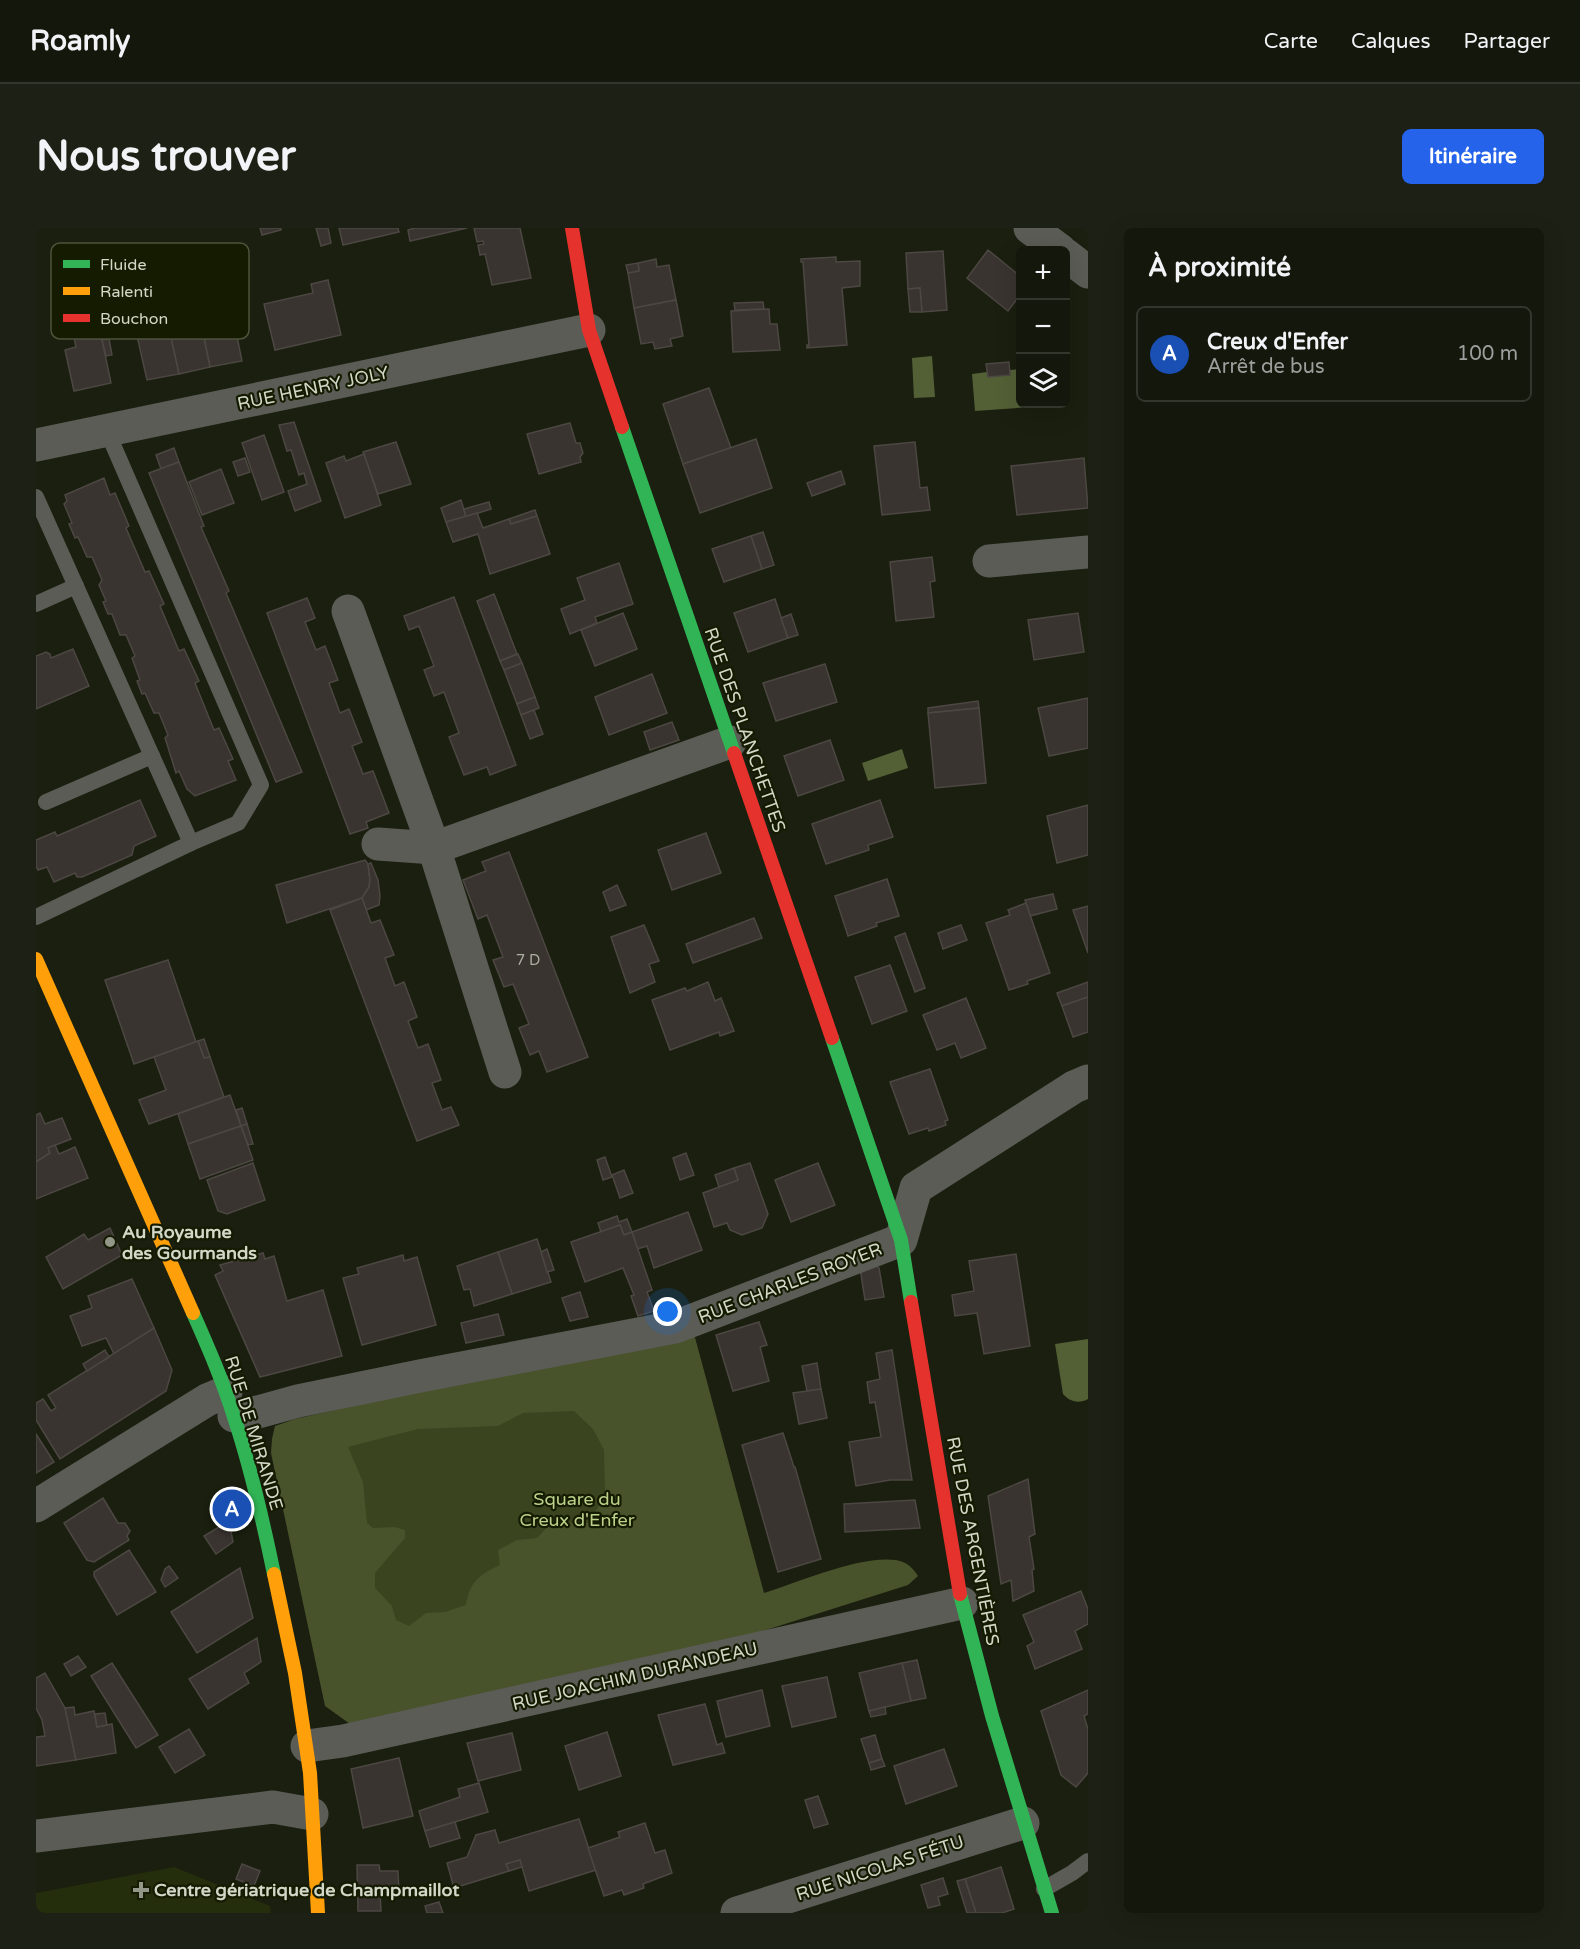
<!DOCTYPE html>
<html lang="fr">
<head>
<meta charset="utf-8">
<style>
	:root { --surface:#14170b; --page:#1d2014; --text:#f1f3f6; --muted:#9d9f9d; --line:#33362c; --accent:#2563eb }
	body { margin:0; font-family:"Varela Round",sans-serif; background:var(--page); color:var(--text) }
	.controls { position:absolute; right:18px; top:18px; display:grid; overflow:hidden; border-radius:9px; box-shadow:0 6px 24px #0002 }
	.controls button { width:54px; height:54px; display:grid; place-items:center; padding:0; border:0; border-bottom:2px solid var(--line); background:var(--surface); color:var(--text); font:30px sans-serif }
	.you { position:absolute; left:632px; top:1084px; width:21px; height:21px; margin:-15px; border:4px solid #fff; border-radius:50%; background:#1a73e8; box-shadow:0 0 0 9px #1a73e833 }
	.badge { display:grid; place-items:center; width:39px; height:39px; border-radius:50%; background:var(--accent); color:#fff; font-size:20px; font-weight:700 }
	.pin { position:absolute; translate:-50% -50%; border:3px solid #fff; box-shadow:0 2px 6px #0006 }
	.list { margin:0; padding:0; list-style:none }
	h2 { display:flex; justify-content:space-between; align-items:center; height:78px; margin:0; padding:0 24px; font-size:26px }
	h2 small { font-size:20px; font-weight:400; color:var(--muted) }
	.list li { display:grid; grid-template-columns:39px 1fr auto; gap:18px; align-items:center; box-sizing:border-box; height:96px; margin:0 12px 12px; padding:0 12px; border:2px solid var(--line); border-radius:9px }
	.list b { display:block; font-size:22px; white-space:nowrap }
	.list p { margin:0; font-size:20px; white-space:nowrap; color:var(--muted) }
	.list em { font-size:20px; font-style:normal; color:var(--muted) }
	.icon { flex:none; width:33px; height:33px; fill:none; stroke:currentColor; stroke-width:2; stroke-linecap:round; stroke-linejoin:round }
	.map { position:relative; flex:none; width:1052px; height:1685px; overflow:hidden; border-radius:9px }
	header { display:flex; align-items:center; gap:36px; box-sizing:border-box; height:84px; padding:0 30px; background:var(--surface); border-bottom:2px solid var(--line) }
	header strong { font-size:28px }
	nav { display:flex; gap:33px; margin-inline-start:auto; font-size:21px }
	.intro { display:flex; align-items:center; justify-content:space-between; box-sizing:border-box; height:144px; padding:0 36px }
	h1 { margin:0; font-size:42px }
	.button { padding:15px 27px; border-radius:9px; background:var(--accent); color:#fff; font-size:21px; font-weight:700 }
	main { display:flex; gap:36px; padding:0 36px }
	aside { flex:1; background:var(--surface); border-radius:9px; box-shadow:0 6px 24px #0002 }
	.map>svg:first-child { display:block }
	.built { fill:#242d0c }
	.green { fill:#3a441f }
	.forest { fill:#48532b; fill-rule:evenodd }
	.water { fill:#536036 }
	.building { fill:#3a3430; stroke:#4c4742; stroke-width:1.5 }
	.lines { fill:none; stroke-linecap:round; stroke-linejoin:round }
	.lane { stroke:#5b5c56; stroke-width:16 }
	.street { stroke:#5b5c56; stroke-width:33 }
	.fast { stroke:#30b455; stroke-width:14 }
	.slow { stroke:#ff9f0a; stroke-width:14 }
	.jam { stroke:#e5322d; stroke-width:14 }
	.poi-dot { fill:#929787; stroke:#151b01; stroke-width:2 }
	.labels { text-anchor:middle; stroke-width:4.5; stroke-linejoin:round; paint-order:stroke }
	.number-label { font-size:15px; fill:#acafa1 }
	.street-label { font-size:18px; fill:#d2d8c7; stroke:#151b01 }
	.poi-label { font-size:18px; font-weight:bold; fill:#d2d8c7; stroke:#151b01; text-anchor:start }
	.park-label { font-size:18px; fill:#bcd189; stroke:#151b01 }
	.key { fill:#151b01; stroke:#4e543c; stroke-width:1.5 }
	.key-label { font-size:16px; fill:#d2d8c7 }
</style>
</head>
<body>
<header>
<strong>Roamly</strong>
<nav><a>Carte</a><a>Calques</a><a>Partager</a></nav>
</header>
<div class="intro"><h1>Nous trouver</h1><a class="button">Itinéraire</a></div>
<main>
<div class="map">
<svg width="1052" height="1685" viewBox="0 0 1052 1685">
	<rect width="100%" height="100%" fill="#1a1f0f"/>
	<polygon class="built" points="138,1639 234,1678 235,1685 0,1685 0,1665"/>
	<polygon class="green" points="647,1107 715,1386 330,1480 248,1209"/>
	<path class="forest" d="M657,1102L728,1365C763,1354 824,1327 860,1332C871,1334 877,1340 882,1348L872,1357L642,1430L321,1501L289,1478L235,1225L236,1211L239,1198L259,1191ZM538,1183L557,1201L568,1222L569,1266L554,1293L545,1298L530,1293L512,1298L501,1310L481,1312L462,1322L464,1337C443,1347 434,1353 430,1377L409,1384L390,1385L373,1398L360,1392L356,1378L339,1360V1345L369,1310V1302L358,1299L337,1300L331,1295L327,1254L312,1219L382,1201L462,1198L487,1185Z"/>
	<g class="water">
		<polygon points="896,128 899,169 878,170 876,130"/>
		<polygon points="984,141 984,176 1009,176 1009,178 939,183 936,146 951,144 952,149 973,147 974,142"/>
		<polygon points="866,521 872,540 832,553 826,535"/>
		<path d="M1052,1111V1171C1043,1176 1034,1174 1027,1166L1019,1116Z"/>
	</g>
	<g class="building">
		<polygon points="224,0 245,0 245,2 226,7"/>
		<polygon points="280,0 292,0 295,15 285,18"/>
		<polygon points="303,0 362,0 363,4 307,17"/>
		<polygon points="379,0 431,0 374,13 372,2"/>
		<polygon points="438,0 484,0 495,50 456,57 449,26 444,27 442,17 448,16 447,13 441,14"/>
		<polygon points="952,22 984,48 984,67 972,83 931,50"/>
		<polygon points="907,23 911,82 886,84 884,60 872,61 870,25"/>
		<polygon points="800,29 800,34 824,33 824,58 806,60 811,117 771,120 771,117 773,118 767,34 765,34 765,31"/>
		<polygon points="620,31 621,39 633,37 640,72 598,80 592,45 603,43 602,35"/>
		<polygon points="602,35 603,43 592,45 590,37"/>
		<polygon points="292,52 305,107 239,122 228,76 277,65 275,56"/>
		<polygon points="884,60 886,84 874,84 872,61"/>
		<polygon points="640,72 647,108 634,111 636,118 619,121 617,114 605,116 598,80"/>
		<polygon points="727,74 728,81 699,82 698,75"/>
		<polygon points="195,79 206,133 174,139 163,86"/>
		<polygon points="733,81 734,96 741,96 744,122 697,124 695,83"/>
		<polygon points="163,86 174,139 143,146 131,92"/>
		<polygon points="131,92 143,146 111,152 99,99"/>
		<polygon points="69,93 73,111 66,112 75,155 38,163 29,122 40,119 36,100"/>
		<polygon points="73,111 76,127 70,128 66,112"/>
		<polygon points="973,134 974,147 952,149 950,136"/>
		<polygon points="673,160 695,220 647,236 627,176"/>
		<polygon points="258,194 285,273 259,283 252,263 271,256 268,245 263,247 255,222 251,223 243,197"/>
		<polygon points="534,195 540,215 544,215 547,225 544,229 545,234 503,246 491,206"/>
		<polygon points="228,207 248,264 226,272 206,215"/>
		<polygon points="720,211 736,260 664,285 647,236"/>
		<polygon points="360,214 375,256 342,266 327,224"/>
		<polygon points="879,214 884,260 891,259 894,282 846,287 838,218"/>
		<polygon points="138,220 143,234 125,241 120,227"/>
		<polygon points="328,226 345,277 309,290 290,235 308,228 310,233"/>
		<polygon points="209,230 214,244 202,248 197,234"/>
		<polygon points="1048,230 1052,280 981,287 975,238"/>
		<polygon points="143,234 168,298 165,299 193,363 190,365 266,544 240,554 113,245"/>
		<polygon points="185,241 198,275 166,287 153,254"/>
		<polygon points="805,243 809,256 776,268 771,255"/>
		<polygon points="68,250 74,267 79,265 93,298 90,300 109,344 113,343 128,376 124,378 143,423 148,421 163,453 159,455 178,502 183,500 197,531 192,533 200,552 159,568 151,561 143,543 140,545 130,513 129,510 132,507 123,485 118,485 109,465 106,466 101,453 104,452 96,430 99,428 90,407 84,407 76,386 72,386 67,374 70,373 63,357 66,352 56,329 51,329 42,309 39,310 33,296 36,295 28,276 31,273 29,267"/>
		<polygon points="425,272 430,289 410,294 405,280"/>
		<polygon points="453,274 455,281 430,289 428,281"/>
		<polygon points="499,282 501,288 475,296 473,291"/>
		<polygon points="441,285 447,300 473,291 475,296 501,288 514,326 454,346 442,306 417,314 410,294"/>
		<polygon points="727,304 738,337 726,341 715,308"/>
		<polygon points="715,308 726,341 688,354 676,321"/>
		<polygon points="896,329 899,353 894,354 898,389 860,393 854,334"/>
		<polygon points="583,335 597,376 559,389 561,395 534,406 525,381 549,372 541,350"/>
		<polygon points="458,366 481,426 464,433 441,373"/>
		<polygon points="418,369 480,537 454,547 451,539 428,547 413,509 423,505 408,464 398,468 388,442 398,438 383,398 373,402 368,388"/>
		<polygon points="271,370 279,390 269,394 280,422 289,418 302,452 293,455 304,485 313,481 326,514 316,518 327,546 337,543 353,585 330,594 332,600 314,606 231,385"/>
		<polygon points="739,371 752,410 712,424 698,385"/>
		<polygon points="587,385 601,421 559,438 545,402"/>
		<polygon points="1042,385 1048,424 998,432 992,392"/>
		<polygon points="755,386 762,407 752,410 745,390"/>
		<polygon points="37,421 53,458 0,481 0,428 10,424 14,426 15,430"/>
		<polygon points="482,426 486,435 468,442 464,433"/>
		<polygon points="486,435 499,469 481,476 468,442"/>
		<polygon points="789,436 801,474 740,493 727,455"/>
		<polygon points="616,446 631,485 573,507 559,469"/>
		<polygon points="499,469 503,480 485,487 481,476"/>
		<polygon points="1052,470 1052,520 1013,528 1002,480"/>
		<polygon points="942,473 943,480 892,485 892,480"/>
		<polygon points="943,480 950,555 899,560 892,485"/>
		<polygon points="498,482 507,506 494,511 485,487"/>
		<polygon points="636,494 643,512 614,522 608,504"/>
		<polygon points="794,512 808,552 762,568 748,528"/>
		<polygon points="104,572 120,608 98,618 96,627 46,649 41,649 39,645 18,654 11,639 2,642 0,638 0,612 19,604 21,608"/>
		<polygon points="844,572 857,609 832,617 833,622 790,636 776,596"/>
		<polygon points="1052,577 1052,627 1021,635 1011,588"/>
		<polygon points="670,605 685,645 636,662 622,622"/>
		<polygon points="473,624 552,829 511,844 503,823 494,827 483,800 493,796 477,756 468,759 457,732 467,729 451,687 442,691 427,652 450,643 446,634"/>
		<polygon points="329,632 332,636 334,652 333,659 326,670 251,695 240,657"/>
		<polygon points="335,635 342,652 344,668 343,677 330,682 326,670 333,659 334,652 332,636"/>
		<polygon points="851,651 863,688 840,695 841,698 812,708 799,668"/>
		<polygon points="581,657 590,677 574,683 567,664"/>
		<polygon points="1017,666 1021,681 994,688 989,672"/>
		<polygon points="326,670 335,695 344,692 358,727 349,730 359,758 368,754 381,789 372,793 382,820 392,816 405,852 396,855 406,882 415,879 423,897 381,913 294,682"/>
		<polygon points="990,675 1014,745 991,753 992,756 973,762 950,695 974,687 972,682"/>
		<polygon points="1052,678 1052,725 1037,682"/>
		<polygon points="718,690 726,710 657,735 650,716"/>
		<polygon points="608,697 623,733 613,736 619,754 594,765 575,709"/>
		<polygon points="925,697 931,712 907,721 902,705"/>
		<polygon points="869,705 889,760 879,764 859,709"/>
		<polygon points="132,732 160,814 98,836 69,752"/>
		<polygon points="854,737 871,783 836,796 819,749"/>
		<polygon points="672,754 679,773 685,770 698,803 684,808 683,804 634,822 616,772 649,760 651,763"/>
		<polygon points="1052,754 1052,769 1026,778 1021,765"/>
		<polygon points="1052,769 1052,804 1037,809 1026,778"/>
		<polygon points="930,770 950,820 925,830 919,815 901,822 887,787"/>
		<polygon points="168,811 174,829 168,830 162,813"/>
		<polygon points="162,813 168,830 174,829 188,869 113,896 103,872 130,862 118,829"/>
		<polygon points="894,841 912,892 909,893 910,897 893,903 892,900 873,906 854,854"/>
		<polygon points="194,867 205,898 152,916 142,886"/>
		<polygon points="206,880 211,896 205,898 200,882"/>
		<polygon points="4,885 9,896 26,890 35,911 12,920 14,925 0,934 0,887"/>
		<polygon points="211,896 217,916 212,917 205,898"/>
		<polygon points="205,898 217,932 164,951 152,916"/>
		<polygon points="19,917 23,926 39,919 52,950 0,971 0,934 14,925 12,920"/>
		<polygon points="650,925 658,947 644,952 637,930"/>
		<polygon points="569,929 576,949 567,952 561,932"/>
		<polygon points="217,935 229,972 191,986 182,983 171,952"/>
		<polygon points="714,935 732,986 726,1000 706,1007 694,1002 691,995 678,999 667,965 702,952 698,940"/>
		<polygon points="782,935 799,977 755,994 739,952"/>
		<polygon points="698,940 702,952 683,959 679,947"/>
		<polygon points="588,942 597,965 584,970 576,947"/>
		<polygon points="652,984 666,1022 618,1040 611,1018 601,1021 596,1004"/>
		<polygon points="581,988 583,994 591,991 596,1004 588,1007 584,997 565,1004 562,995"/>
		<polygon points="584,997 588,1007 596,1004 616,1062 611,1064 618,1083 602,1088 595,1068 598,1067 587,1040 549,1054 535,1014"/>
		<polygon points="74,1000 86,1027 27,1061 10,1029 48,1006 52,1012"/>
		<polygon points="501,1011 515,1054 476,1066 462,1024"/>
		<polygon points="511,1021 518,1042 511,1044 505,1024"/>
		<polygon points="462,1024 476,1066 438,1078 434,1061 428,1062 421,1038"/>
		<polygon points="227,1025 229,1031 238,1028 251,1073 287,1062 306,1128 224,1149 179,1047 187,1043 184,1037"/>
		<polygon points="980,1026 994,1118 948,1126 941,1085 919,1088 916,1067 938,1063 933,1033"/>
		<polygon points="367,1027 368,1033 381,1029 400,1097 326,1117 307,1050 323,1046 321,1040"/>
		<polygon points="837,1035 843,1040 848,1069 829,1072 824,1040"/>
		<polygon points="96,1051 118,1100 78,1126 70,1110 46,1118 34,1088 56,1080 52,1068"/>
		<polygon points="544,1064 552,1089 534,1093 526,1070"/>
		<polygon points="462,1086 468,1107 430,1115 425,1095"/>
		<polygon points="723,1094 731,1117 724,1119 733,1153 697,1163 680,1107"/>
		<polygon points="118,1100 136,1142 130,1163 24,1231 0,1192 0,1175 7,1171 15,1183 20,1180 12,1167"/>
		<polygon points="69,1122 73,1129 51,1143 47,1136"/>
		<polygon points="856,1122 876,1252 854,1252 820,1258 813,1214 845,1209 839,1174 834,1175 831,1154 844,1151 840,1125"/>
		<polygon points="781,1135 785,1161 771,1163 766,1138"/>
		<polygon points="785,1161 791,1190 763,1196 757,1165"/>
		<polygon points="747,1205 758,1239 759,1239 785,1331 742,1344 706,1217"/>
		<polygon points="0,1206 18,1234 0,1245"/>
		<polygon points="992,1251 999,1306 993,1309 998,1341 996,1342 998,1363 977,1373 975,1352 965,1356 952,1268"/>
		<polygon points="67,1270 82,1295 89,1295 94,1303 91,1308 93,1312 58,1334 51,1332 28,1295"/>
		<polygon points="879,1272 884,1300 809,1304 808,1276"/>
		<polygon points="193,1293 197,1314 180,1326 168,1308"/>
		<polygon points="93,1322 120,1364 81,1387 58,1348 58,1344"/>
		<polygon points="133,1338 142,1350 129,1359 125,1352 129,1341"/>
		<polygon points="204,1340 217,1390 161,1425 135,1384"/>
		<polygon points="1045,1363 1052,1381 1052,1396 1039,1403 1046,1421 999,1441 991,1418 998,1414 987,1387"/>
		<polygon points="221,1410 225,1434 208,1445 213,1455 172,1481 153,1451"/>
		<polygon points="42,1428 50,1439 35,1448 28,1436"/>
		<polygon points="881,1432 890,1470 875,1473 866,1435"/>
		<polygon points="76,1435 122,1507 100,1520 55,1448"/>
		<polygon points="866,1435 875,1473 833,1483 823,1445"/>
		<polygon points="9,1445 29,1480 40,1532 0,1538 0,1509 9,1508 6,1492 0,1480 0,1450"/>
		<polygon points="791,1449 800,1489 756,1499 746,1458"/>
		<polygon points="726,1462 734,1498 690,1509 681,1473"/>
		<polygon points="1052,1462 1052,1486 1048,1488 1052,1501 1052,1545 1040,1559 1025,1547 1005,1483"/>
		<polygon points="669,1476 681,1517 686,1515 689,1525 637,1537 622,1487"/>
		<polygon points="38,1479 39,1487 58,1483 61,1499 76,1496 80,1525 40,1532 29,1480"/>
		<polygon points="849,1479 850,1486 835,1489 833,1483"/>
		<polygon points="69,1485 71,1497 61,1499 59,1486"/>
		<polygon points="153,1501 169,1527 139,1545 123,1519"/>
		<polygon points="571,1504 585,1548 543,1562 529,1518"/>
		<polygon points="476,1505 485,1542 442,1553 431,1515"/>
		<polygon points="839,1507 846,1531 833,1535 825,1511"/>
		<polygon points="908,1521 921,1558 870,1576 858,1538"/>
		<polygon points="363,1530 377,1588 327,1600 315,1541"/>
		<polygon points="846,1531 849,1538 835,1542 833,1535"/>
		<polygon points="443,1555 452,1584 389,1603 383,1583 424,1569 422,1561"/>
		<polygon points="782,1568 792,1596 778,1600 769,1572"/>
		<polygon points="543,1591 560,1642 493,1663 484,1632 470,1636 473,1643 418,1660 411,1635 431,1629 440,1607 459,1602 463,1615"/>
		<polygon points="419,1594 424,1610 394,1619 389,1603"/>
		<polygon points="609,1595 619,1625 629,1622 636,1645 607,1656 608,1660 588,1667 586,1662 568,1668 552,1620 584,1609 582,1604"/>
		<polygon points="484,1632 486,1639 473,1643 470,1636"/>
		<polygon points="206,1636 224,1643 218,1658 200,1651"/>
		<polygon points="321,1637 343,1637 344,1643 362,1643 363,1663 344,1663 345,1683 322,1683"/>
		<polygon points="965,1639 978,1681 966,1685 940,1685 929,1651"/>
		<polygon points="907,1650 912,1666 902,1669 904,1677 892,1680 885,1657"/>
		<polygon points="929,1651 940,1685 931,1685 921,1653"/>
		<polygon points="403,1674 407,1685 391,1685 389,1678"/>
	</g>
	<g class="lines">
		<g class="lane">
			<polyline points="71,203 225,557 202,595 155,615"/>
			<polyline points="0,269 155,615 0,689"/>
			<polyline points="0,376 40,358"/>
			<polyline points="10,574 116,528"/>
			<polyline points="1008,1661 1036,1645 1052,1633"/>
		</g>
		<g class="street">
			<polyline points="994,0 1024,22"/>
			<polyline points="1030,27 1052,44"/>
			<polyline points="0,217 553,102"/>
			<polyline points="953,333 1052,324"/>
			<polyline points="312,383 398,620 469,844"/>
			<polyline points="342,616 398,620 694,514"/>
			<polyline points="198,1188 218,1185 262,1173 384,1148 639,1099 865,1012 880,960 1038,859 1052,853"/>
			<polyline points="0,1278 171,1172 190,1164"/>
			<polyline points="271,1518 307,1513 926,1375"/>
			<polyline points="0,1608 237,1579 276,1586"/>
			<polyline points="701,1685 987,1595"/>
		</g>
		<g class="fast">
			<polyline points="586,199 698,525"/>
			<polyline points="796,810 865,1012 875,1074"/>
			<path d="M157,1085C172,1119 187,1153 198,1189C215,1240 227,1293 238,1346"/>
			<polyline points="924,1366 956,1488 1016,1685"/>
		</g>
		<g class="slow">
			<polyline points="0,731 157,1085"/>
			<polyline points="238,1346 259,1445 274,1545 282,1685"/>
		</g>
		<g class="jam">
			<polyline points="536,0 553,102 586,199"/>
			<polyline points="698,525 796,810"/>
			<polyline points="875,1074 924,1366"/>
		</g>
	</g>
	<g class="poi-dot">
		<circle cx="74" cy="1014" r="6"/>
		<path d="M102 1653h6v6h6v6h-6v6h-6v-6h-6v-6h6z"/>
	</g>
	<g class="labels">
		<g class="number-label">
			<text x="492" y="737">7 D</text>
		</g>
		<g class="street-label">
			<text transform="translate(277 160) rotate(-12)" y="6">RUE HENRY JOLY</text>
			<text transform="translate(709 502) rotate(71)" y="6">RUE DES PLANCHETTES</text>
			<text transform="translate(754 1055) rotate(-21)" y="6">RUE CHARLES ROYER</text>
			<text transform="translate(218 1205) rotate(73)" y="6">RUE DE MIRANDE</text>
			<text transform="translate(937 1313) rotate(79)" y="6">RUE DES ARGENTIÈRES</text>
			<text transform="translate(599 1448) rotate(-13)" y="6">RUE JOACHIM DURANDEAU</text>
			<text transform="translate(844 1640) rotate(-18)" y="6">RUE NICOLAS FÉTU</text>
		</g>
		<g class="poi-label">
			<text x="86" y="1010">Au Royaume<tspan x="86" dy="21">des Gourmands</tspan></text>
			<text x="118" y="1668">Centre gériatrique de Champmaillot</text>
		</g>
		<g class="park-label">
			<text x="541" y="1277">Square du<tspan x="541" dy="21">Creux d'Enfer</tspan></text>
		</g>
	</g>
	<rect x="15" y="15" width="198" height="96" rx="9" class="key"/>
	<rect x="27" y="32" width="27" height="8" fill="#30b455"/>
	<rect x="27" y="59" width="27" height="8" fill="#ff9f0a"/>
	<rect x="27" y="86" width="27" height="8" fill="#e5322d"/>
	<g class="key-label">
		<text x="64" y="42">Fluide</text>
		<text x="64" y="69">Ralenti</text>
		<text x="64" y="96">Bouchon</text>
	</g>
</svg>
<div class="controls">
<button>+</button>
<button>−</button>
<button><svg class="icon" aria-label="layers" viewBox="0 0 24 24"><path d="M12 4l9 5-9 5-9-5zM3 14l9 5 9-5"/></svg></button>
</div>
<div class="you"></div>
<div class="pin badge" style="left:196px;top:1281px;background:#1a4fb4">A</div>
</div>
<aside>
<h2>À proximité<small></small></h2>
<ul class="list">
<li><span class="badge" style="background:#1a4fb4">A</span><div><b>Creux d'Enfer</b><p>Arrêt de bus</p></div><em>100 m</em></li>
</ul>
</aside>
</main>
</body>
</html>
